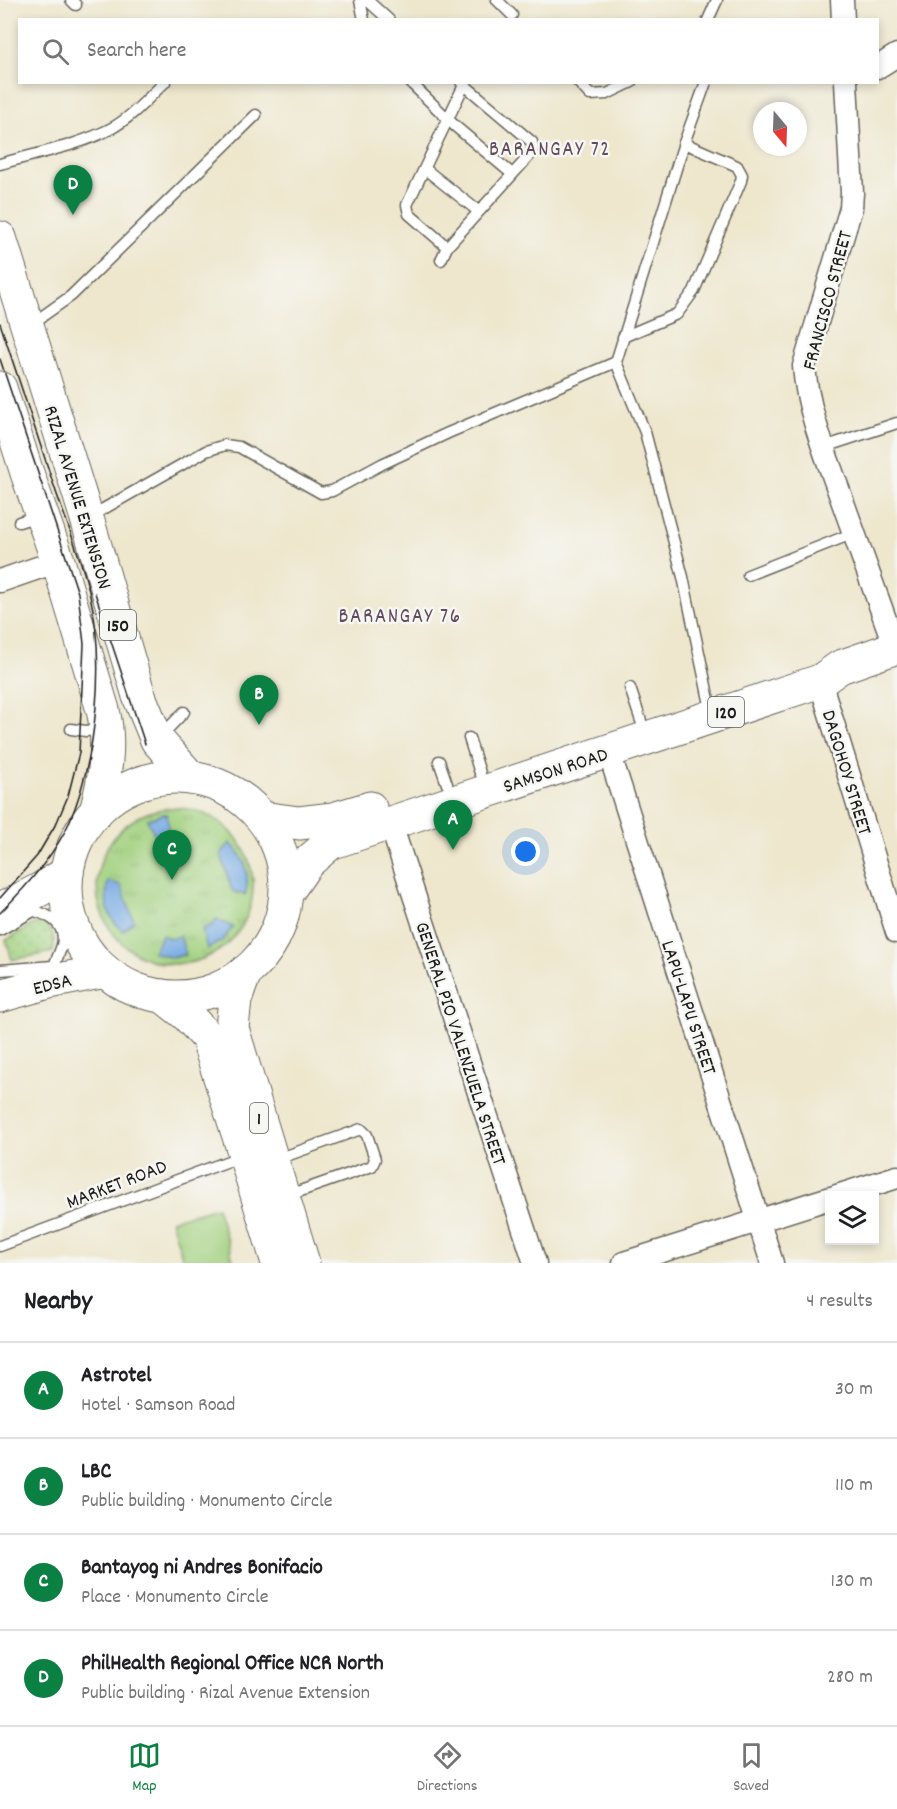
<!DOCTYPE html>
<html lang="en">
<head>
<meta charset="utf-8">
<style>
	:root { --surface:#fff; --page:#f2f2f2; --text:#202124; --muted:#757577; --line:#e0e0e0; --accent:#0b8043 }
	body { margin:0; font-family:Dekko,sans-serif; background:var(--page); color:var(--text) }
	.controls { position:absolute; right:18px; bottom:18px; display:grid; overflow:hidden; border-radius:0px; box-shadow:0 3px 9px #0003 }
	.controls button { width:54px; height:54px; display:grid; place-items:center; padding:0; border:0; border-bottom:2px solid var(--line); background:var(--surface); color:var(--text); font:30px sans-serif }
	.compass { position:absolute; left:753px; top:102px; width:54px; height:54px; border-radius:50%; background:var(--surface); box-shadow:0 3px 9px #0003; rotate:161deg }
	.you { position:absolute; left:526px; top:852px; width:21px; height:21px; margin:-15px; border:4px solid #fff; border-radius:50%; background:#1a73e8; box-shadow:0 0 0 9px #1a73e833 }
	.badge { display:grid; place-items:center; width:39px; height:39px; border-radius:50%; background:var(--accent); color:#fff; font-size:20px; font-weight:700 }
	.pin { position:absolute; translate:-50% -50px; filter:drop-shadow(0 2px 3px #0008) }
	.pin::after { content:''; position:absolute; top:32px; width:21px; height:18px; background:inherit; clip-path:polygon(0 0,100% 0,50% 100%) }
	.list { margin:0; padding:0; list-style:none }
	h2 { display:flex; justify-content:space-between; align-items:center; height:78px; margin:0; padding:0 24px; font-size:26px }
	h2 small { font-size:20px; font-weight:400; color:var(--muted) }
	.list li { display:grid; grid-template-columns:39px 1fr auto; gap:18px; align-items:center; box-sizing:border-box; height:96px; padding:0 24px; border-top:2px solid var(--line) }
	.list b { display:block; font-size:22px; white-space:nowrap }
	.list p { margin:0; font-size:20px; white-space:nowrap; color:var(--muted) }
	.list em { font-size:20px; font-style:normal; color:var(--muted) }
	.icon { flex:none; width:33px; height:33px; fill:none; stroke:currentColor; stroke-width:2; stroke-linecap:round; stroke-linejoin:round }
	.map { position:relative; flex:none; width:897px; height:1263px; overflow:hidden }
	.search { position:absolute; background:var(--surface); box-shadow:0 3px 9px #0003; left:18px; right:18px; top:18px; height:66px; display:flex; align-items:center; gap:15px; box-sizing:border-box; padding:0 21px; border-radius:0px; color:var(--muted); font-size:22px }
	.sheet { height:462px; background:var(--surface) }
	nav { display:flex; justify-content:space-around; align-items:center; box-sizing:border-box; height:84px; border-top:2px solid var(--line); background:var(--surface); font-size:16px; color:var(--muted) }
	nav a { display:grid; justify-items:center; gap:3px }
	nav .on { color:var(--accent) }
	.map>svg:first-child { display:block }
	.grass { fill:#a1d07e; stroke:#5e764d; stroke-width:1.5 }
	.park { fill:url(#park-tufts); stroke:#5e764d; stroke-width:1.5 }
	.garden { fill:url(#garden-dots); stroke:#5e764d; stroke-width:1.5 }
	.water { fill:#77aae3; stroke:#4a6380; stroke-width:1.5 }
	.lines { fill:none; stroke-linecap:round; stroke-linejoin:round }
	.service-casing { stroke:#66635a; stroke-width:13 }
	.minor-casing { stroke:#66635a; stroke-width:25 }
	.primary-casing { stroke:#66635a; stroke-width:35 }
	.trunk-casing { stroke:#66635a; stroke-width:35 }
	.service { stroke:#fff; stroke-width:10 }
	.minor { stroke:#fff; stroke-width:22 }
	.primary { stroke:#fff; stroke-width:33 }
	.trunk { stroke:#fff; stroke-width:33 }
	.tram { stroke:#1c1c1c; stroke-width:1.5 }
	.labels { text-anchor:middle; stroke-width:5; stroke-linejoin:round; paint-order:stroke }
	.shield { fill:#f6f6f2; stroke:#5d5d5c; stroke-width:1.5 }
	.shield-label { font-size:18px; font-weight:bold; fill:#1c1c1c }
	.street-label { font-size:20px; fill:#1c1c1c; stroke:#f6f6f2 }
	.neighbourhood-label { font-size:21px; letter-spacing:1.5px; fill:#624b5c; stroke:#f6f6f2 }
</style>
</head>
<body>
<div class="map">
<svg width="897" height="1263" viewBox="0 0 897 1263">
	<defs>
		<pattern id="park-tufts" width="24" height="20" patternUnits="userSpaceOnUse" patternTransform="scale(1.5)"><rect width="24" height="20" fill="#a1d07e"/><path d="M3 7l-1-3M5 7V3M7 7l1-3M15 17l-1-3M17 17v-4M19 17l1-3" fill="none" stroke="#8ab26c"/></pattern>
		<pattern id="garden-dots" width="8" height="8" patternUnits="userSpaceOnUse" patternTransform="scale(1.5)"><rect width="8" height="8" fill="#a1d07e"/><path d="M2 2h.1M6 6h.1" fill="none" stroke="#8ab26c" stroke-width="1.8" stroke-linecap="round"/></pattern>
	</defs>
	<rect width="100%" height="100%" fill="#f6f6f2"/>
	<filter id="ink" filterUnits="userSpaceOnUse"><feTurbulence type="fractalNoise" baseFrequency=".0167" numOctaves="2"/><feDisplacementMap in="SourceGraphic" scale="12" xChannelSelector="R" yChannelSelector="G"/><feConvolveMatrix kernelMatrix="1 2 1 2 8 2 1 2 1" color-interpolation-filters="sRGB"/></filter>
	<filter id="wash" filterUnits="userSpaceOnUse"><feTurbulence type="fractalNoise" baseFrequency=".008" numOctaves="4" result="noise"/><feDisplacementMap in="SourceGraphic" scale="24" xChannelSelector="R" yChannelSelector="G"/><feGaussianBlur stdDeviation="1.35" result="paint"/><feColorMatrix in="noise" values="0 0 0 0 0 0 0 0 0 0 0 0 0 0 0 0 0 1.4 0 .05"/><feComposite in="paint" operator="in"/></filter>
	<g filter="url(#wash)">
		<rect width="100%" height="100%" fill="#eee7cd"/>
		<polygon class="grass" points="217,1207 234,1263 184,1263 171,1220"/>
		<circle class="park" cx="175" cy="886" r="78"/>
		<path class="garden" d="M41,920C52,930 57,937 53,952L12,960L6,940Z"/>
		<g class="water">
			<polygon points="162,814 167,814 169,835 157,839 147,820"/>
			<path d="M230,843C245,856 251,876 245,895L232,891L221,854Z"/>
			<path d="M108,881L121,885L134,921L123,931C106,918 104,900 108,881Z"/>
			<polygon points="216,919 233,927 223,940 207,949 202,929 211,926"/>
			<polygon points="162,935 171,939 180,936 186,955 169,957 153,952"/>
		</g>
	</g>
	<g filter="url(#ink)">
		<g class="lines">
			<g class="service-casing">
				<g id="service">
					<polyline points="71,0 76,5"/>
					<polyline points="360,0 364,20"/>
					<polyline points="367,0 389,20"/>
					<polyline points="497,0 512,15"/>
					<polyline points="708,20 717,0"/>
					<polyline points="410,82 456,127 511,173"/>
					<polyline points="578,82 590,95 607,94 632,82"/>
					<polyline points="706,82 684,143 616,362 645,432 683,577 709,700"/>
					<path d="M0,164C34,154 81,145 112,128C132,117 148,98 165,82"/>
					<polyline points="425,169 478,211"/>
					<polyline points="447,247 409,214 407,205 464,85"/>
					<polyline points="441,260 447,247 531,154 533,148 532,142 461,82"/>
					<polyline points="30,325 71,296 256,115"/>
					<polyline points="623,337 677,314 694,291 741,181 742,175 737,166 684,143"/>
					<polyline points="824,447 897,423"/>
					<polyline points="92,518 98,512 206,451 225,445 239,447 321,493 332,491 382,464 448,433 616,362"/>
					<polyline points="19,522 38,516"/>
					<polyline points="748,575 854,533"/>
					<polyline points="630,688 641,721"/>
					<polyline points="71,729 86,731 103,729"/>
					<polyline points="161,736 184,712"/>
					<polyline points="469,738 480,773"/>
					<polyline points="439,761 447,784"/>
					<path d="M23,908C42,912 68,920 62,945C59,956 53,965 51,976"/>
					<polyline points="0,930 35,910"/>
					<polyline points="0,970 53,966"/>
					<polyline points="275,1160 361,1129 367,1135 375,1159 372,1166 286,1196"/>
					<polyline points="0,1246 242,1156"/>
				</g>
			</g>
			<g class="minor-casing">
				<g id="minor">
					<polyline points="842,0 843,20"/>
					<polyline points="878,67 897,55"/>
					<path d="M846,82L852,193L851,208L804,366C807,407 823,447 837,486C856,540 876,593 895,647"/>
					<polyline points="0,581 58,561"/>
					<polyline points="820,681 897,932"/>
					<polyline points="609,752 772,1263"/>
					<polyline points="390,822 535,1263"/>
					<polyline points="837,1196 897,1177"/>
					<polyline points="624,1263 830,1198"/>
				</g>
			</g>
			<g class="primary-casing">
				<g id="primary">
					<polyline points="0,238 88,522 139,696 157,740 191,778"/>
					<path d="M0,388L27,473L58,561L103,710C111,744 105,778 96,812"/>
				</g>
			</g>
			<g class="trunk-casing">
				<g id="trunk">
					<circle cx="176" cy="887" r="110"/>
					<polyline points="262,818 299,823 333,819 370,808"/>
					<polyline points="287,892 307,863 330,843 820,681 840,667 897,647"/>
					<polyline points="0,910 41,889 67,873"/>
					<polyline points="245,972 235,1000 232,1028 303,1263"/>
					<polyline points="0,996 49,982 105,971"/>
					<polyline points="163,996 187,1015 207,1037 245,1155 278,1263"/>
				</g>
			</g>
			<use href="#service" class="service"/>
			<use href="#minor" class="minor"/>
			<use href="#primary" class="primary"/>
			<use href="#trunk" class="trunk"/>
			<g class="tram">
				<path d="M0,323C18,376 35,430 53,483C65,519 80,554 89,591C106,659 97,758 69,823C54,856 26,887 0,913"/>
				<polyline points="0,359 78,593 84,644 79,753 68,796 57,822 37,856 0,898"/>
				<polyline points="95,593 145,744"/>
			</g>
		</g>
	</g>
	<g class="labels">
		<g class="shield">
			<rect x="100" y="610" width="36" height="30" rx="4.5"/>
			<rect x="708" y="697" width="36" height="30" rx="4.5"/>
			<rect x="250" y="1103" width="18" height="30" rx="4.5"/>
		</g>
		<g class="shield-label">
			<text x="118" y="631">150</text>
			<text x="726" y="718">120</text>
			<text x="259" y="1124">1</text>
		</g>
		<g class="street-label">
			<text transform="translate(826 300) rotate(-75)" y="7">FRANCISCO STREET</text>
			<text transform="translate(79 497) rotate(73)" y="7">RIZAL AVENUE EXTENSION</text>
			<text transform="translate(555 769) rotate(-18)" y="7">SAMSON ROAD</text>
			<text transform="translate(848 772) rotate(73)" y="7">DAGOHOY STREET</text>
			<text transform="translate(52 983) rotate(-14)" y="7">EDSA</text>
			<text transform="translate(690 1007) rotate(72)" y="7">LAPU-LAPU STREET</text>
			<text transform="translate(462 1043) rotate(72)" y="7">GENERAL PIO VALENZUELA STREET</text>
			<text transform="translate(116 1183) rotate(-21)" y="7">MARKET ROAD</text>
		</g>
		<g class="neighbourhood-label">
			<text x="550" y="155">BARANGAY 72</text>
			<text x="400" y="622">BARANGAY 76</text>
		</g>
	</g>
</svg>
<div class="controls">
<button><svg class="icon" aria-label="layers" viewBox="0 0 24 24"><path d="M12 4l9 5-9 5-9-5zM3 14l9 5 9-5"/></svg></button>
</div>
<svg class="compass" viewBox="-18 -18 36 36"><path d="M0-13l5 13h-10z" fill="#e53935"/><path d="M0 13l5-13h-10z" fill="#757577"/></svg>
<div class="you"></div>
<div class="pin badge" style="left:453px;top:850px">A</div>
<div class="pin badge" style="left:259px;top:725px">B</div>
<div class="pin badge" style="left:172px;top:880px">C</div>
<div class="pin badge" style="left:73px;top:215px">D</div>
<div class="search"><svg class="icon" aria-label="search" viewBox="0 0 24 24"><circle cx="10" cy="10" r="6"/><path d="M15 15l6 6"/></svg>Search here</div>
</div>
<section class="sheet">
<h2>Nearby<small>4 results</small></h2>
<ul class="list">
<li><span class="badge">A</span><div><b>Astrotel</b><p>Hotel · Samson Road</p></div><em>30 m</em></li>
<li><span class="badge">B</span><div><b>LBC</b><p>Public building · Monumento Circle</p></div><em>110 m</em></li>
<li><span class="badge">C</span><div><b>Bantayog ni Andres Bonifacio</b><p>Place · Monumento Circle</p></div><em>130 m</em></li>
<li><span class="badge">D</span><div><b>PhilHealth Regional Office NCR North</b><p>Public building · Rizal Avenue Extension</p></div><em>280 m</em></li>
</ul>
</section>
<nav>
<a class="on"><svg class="icon" aria-label="map" viewBox="0 0 24 24"><path d="M3 6l6-2 6 2 6-2v14l-6 2-6-2-6 2zM9 4v14M15 6v14"/></svg>Map</a>
<a><svg class="icon" aria-label="directions" viewBox="0 0 24 24"><path d="M12 3l9 9-9 9-9-9zM9 14v-3h6M13 9l2 2-2 2"/></svg>Directions</a>
<a><svg class="icon" aria-label="saved" viewBox="0 0 24 24"><path d="M7 4h10v16l-5-4-5 4z"/></svg>Saved</a>
</nav>
</body>
</html>
